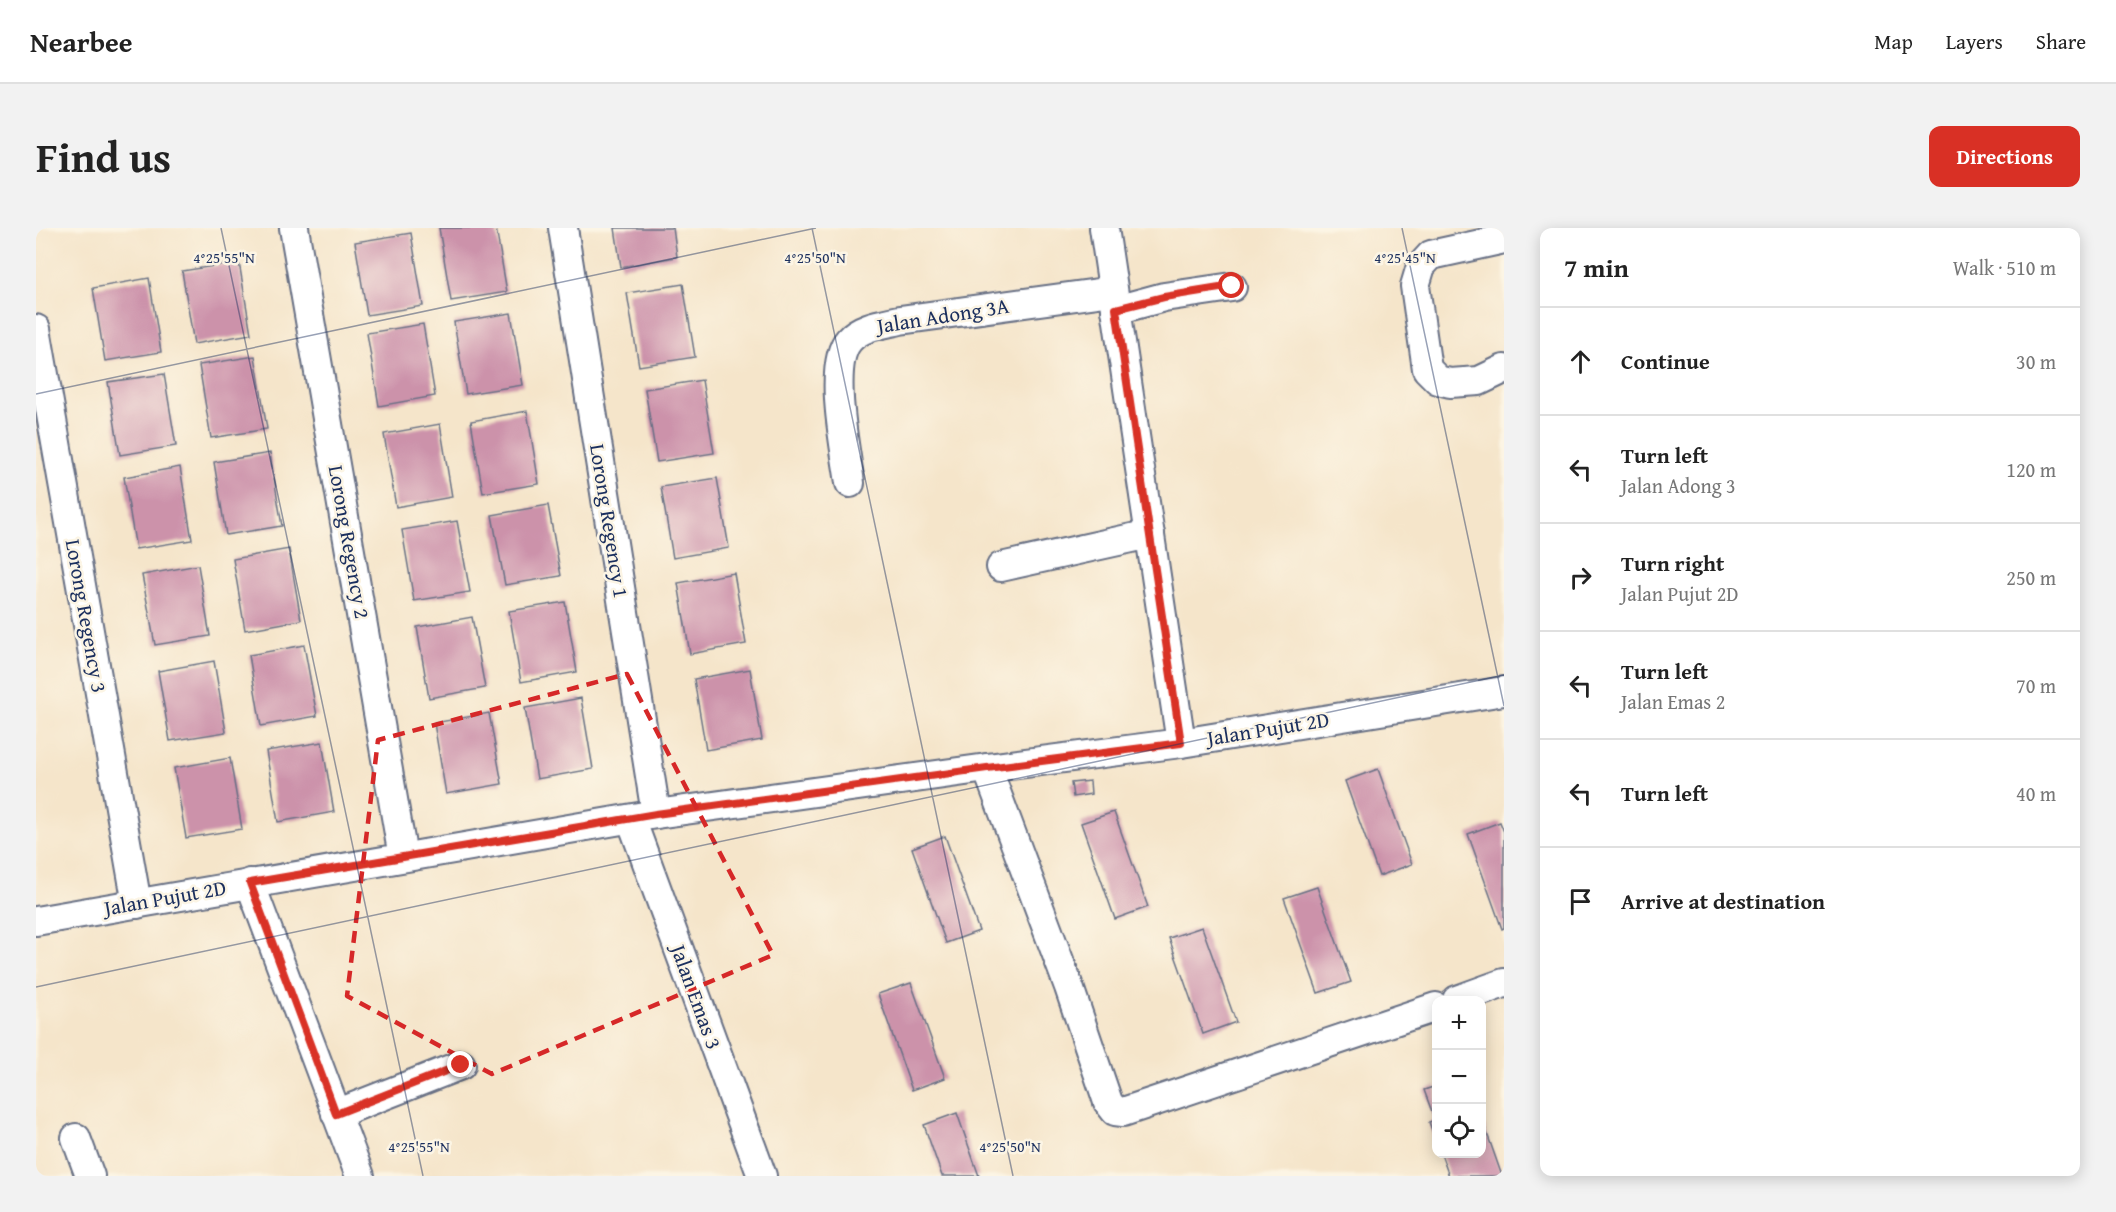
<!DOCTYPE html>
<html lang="en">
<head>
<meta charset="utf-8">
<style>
	:root { --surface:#fff; --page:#f2f2f2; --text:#222; --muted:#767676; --line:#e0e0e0; --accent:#d93025 }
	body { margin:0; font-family:"Gentium Book Plus",serif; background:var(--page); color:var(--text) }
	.controls { position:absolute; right:18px; bottom:18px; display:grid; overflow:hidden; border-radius:12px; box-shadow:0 3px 15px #0003 }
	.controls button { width:54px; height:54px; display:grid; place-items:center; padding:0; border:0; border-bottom:2px solid var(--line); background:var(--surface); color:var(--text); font:30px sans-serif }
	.stop { position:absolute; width:18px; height:18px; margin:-14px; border:4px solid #d93025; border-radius:50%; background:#fff }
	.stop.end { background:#d93025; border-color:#fff; box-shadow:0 2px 6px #0008 }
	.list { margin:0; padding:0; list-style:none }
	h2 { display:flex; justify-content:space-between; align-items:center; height:78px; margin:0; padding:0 24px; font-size:26px }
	h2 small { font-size:20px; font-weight:400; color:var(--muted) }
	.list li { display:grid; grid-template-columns:39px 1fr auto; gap:18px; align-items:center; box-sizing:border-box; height:108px; padding:0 24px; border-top:2px solid var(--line) }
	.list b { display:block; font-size:22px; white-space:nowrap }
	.list p { margin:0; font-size:20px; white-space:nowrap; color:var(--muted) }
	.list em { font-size:20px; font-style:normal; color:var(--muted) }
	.icon { flex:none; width:33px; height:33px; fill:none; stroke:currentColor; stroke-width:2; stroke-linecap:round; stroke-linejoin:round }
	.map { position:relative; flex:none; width:1468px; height:948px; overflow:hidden; border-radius:12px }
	header { display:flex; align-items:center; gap:36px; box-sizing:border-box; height:84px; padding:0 30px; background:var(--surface); border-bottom:2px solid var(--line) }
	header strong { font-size:28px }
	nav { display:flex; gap:33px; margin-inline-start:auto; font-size:21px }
	.intro { display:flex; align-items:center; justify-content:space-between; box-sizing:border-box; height:144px; padding:0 36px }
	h1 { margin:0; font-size:42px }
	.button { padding:15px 27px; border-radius:12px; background:var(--accent); color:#fff; font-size:21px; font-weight:700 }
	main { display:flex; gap:36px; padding:0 36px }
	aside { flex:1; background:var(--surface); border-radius:12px; box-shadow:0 3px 15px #0003 }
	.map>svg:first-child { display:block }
	.building { fill:#cc92aa }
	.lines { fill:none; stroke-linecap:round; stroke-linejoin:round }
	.minor-casing { stroke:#676f84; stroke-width:32 }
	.minor { stroke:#fff; stroke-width:28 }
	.route { stroke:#d93025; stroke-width:8 }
	.marked { fill:none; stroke:#d62828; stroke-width:4.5; stroke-dasharray:12 8; stroke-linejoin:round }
	.ticks { fill:none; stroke:#1b2f5e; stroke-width:1.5; stroke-opacity:0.45 }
	.labels { text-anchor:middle; stroke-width:5; stroke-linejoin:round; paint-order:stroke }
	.street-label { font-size:21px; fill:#1b2f5e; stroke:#fcf5e5 }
	.ticks-label { font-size:15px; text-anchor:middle; fill:#1b2f5e; stroke:#fcf5e5; stroke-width:5; stroke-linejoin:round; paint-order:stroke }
</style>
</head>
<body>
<header>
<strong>Nearbee</strong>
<nav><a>Map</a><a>Layers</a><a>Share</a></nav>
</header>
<div class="intro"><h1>Find us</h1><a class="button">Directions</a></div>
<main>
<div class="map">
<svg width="1468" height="948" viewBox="0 0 1468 948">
	<rect width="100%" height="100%" fill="#fcf5e5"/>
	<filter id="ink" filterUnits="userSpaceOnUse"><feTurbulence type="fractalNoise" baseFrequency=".0167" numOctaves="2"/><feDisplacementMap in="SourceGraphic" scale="12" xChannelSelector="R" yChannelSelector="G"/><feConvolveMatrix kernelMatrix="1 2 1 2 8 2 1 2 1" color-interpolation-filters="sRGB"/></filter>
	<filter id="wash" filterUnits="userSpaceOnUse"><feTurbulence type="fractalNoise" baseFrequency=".008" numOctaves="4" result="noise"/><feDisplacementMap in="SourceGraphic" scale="24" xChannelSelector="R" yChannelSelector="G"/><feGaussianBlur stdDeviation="1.35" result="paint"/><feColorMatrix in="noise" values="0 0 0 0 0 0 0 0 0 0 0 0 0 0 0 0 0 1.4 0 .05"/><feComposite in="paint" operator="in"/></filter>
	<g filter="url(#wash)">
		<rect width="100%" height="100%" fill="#f5e5ca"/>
		<g id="blocks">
			<g class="building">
				<polygon points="403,0 460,0 471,64 415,73"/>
				<polygon points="579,0 637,0 641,29 585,39"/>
				<polygon points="375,5 387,78 331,87 319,14"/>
				<polygon points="203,34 215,106 158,116 146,43"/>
				<polygon points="113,50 125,124 69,133 57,60"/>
				<polygon points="647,56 659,129 603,138 591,65"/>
				<polygon points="475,85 487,157 430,166 418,94"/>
				<polygon points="387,96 399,168 343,178 331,105"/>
				<polygon points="219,128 231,201 175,210 163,137"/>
				<polygon points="128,146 140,218 84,227 72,154"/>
				<polygon points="666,152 678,225 621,234 609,161"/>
				<polygon points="491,183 503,256 447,265 435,193"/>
				<polygon points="404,196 416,269 360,279 348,206"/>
				<polygon points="234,225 246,298 190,307 178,234"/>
				<polygon points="144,239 156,312 100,321 88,249"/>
				<polygon points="681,250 693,320 637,330 625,259"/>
				<polygon points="512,277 525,348 469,357 456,287"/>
				<polygon points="421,293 434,364 378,373 366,302"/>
				<polygon points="253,321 265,392 209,402 197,331"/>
				<polygon points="162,337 174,408 119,417 106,347"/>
				<polygon points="698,345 710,416 654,426 642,355"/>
				<polygon points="529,374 541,444 485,454 473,383"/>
				<polygon points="436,389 449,460 393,470 381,399"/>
				<polygon points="268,417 281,488 225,498 213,427"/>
				<polygon points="178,433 190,504 134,513 122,443"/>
				<polygon points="714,441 726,512 670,522 658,451"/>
				<polygon points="545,470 557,541 501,551 489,480"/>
				<polygon points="453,485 466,556 410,566 398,495"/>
				<polygon points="286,514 298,584 242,594 230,523"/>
				<polygon points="194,530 206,601 150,610 138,540"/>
				<polygon points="1342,541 1376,636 1343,648 1309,553"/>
				<polygon points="1054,553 1055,566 1037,569 1035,555"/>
				<polygon points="1078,584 1112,679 1079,691 1045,595"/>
				<polygon points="1464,594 1468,604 1468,700 1466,701 1432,606"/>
				<polygon points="909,608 943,703 910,715 876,620"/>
				<polygon points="1281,659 1315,754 1282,765 1248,670"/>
				<polygon points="1166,699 1200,794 1167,806 1133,710"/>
				<polygon points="875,755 909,850 876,862 842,766"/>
				<polygon points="1400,858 1400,913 1393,894 1399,892 1388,862"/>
				<polygon points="921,885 943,948 906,948 888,897"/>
				<polygon points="1446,891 1466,948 1413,948 1405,926 1446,926"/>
			</g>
		</g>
	</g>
	<g filter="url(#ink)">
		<use href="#blocks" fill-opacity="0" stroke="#676f84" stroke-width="1.5"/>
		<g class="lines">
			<g class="minor-casing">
				<g id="minor">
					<polyline points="258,0 367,629"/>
					<polyline points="527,0 620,586"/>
					<polyline points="1068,0 1145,515"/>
					<polyline points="1468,11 1395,27 1385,38 1379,58 1391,141 1402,152 1414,155 1443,153 1468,141"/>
					<polyline points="1080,82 1128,69 1196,59"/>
					<polyline points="0,101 101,676"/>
					<path d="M814,255C810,224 791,137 813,112C825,98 847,96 864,92L1077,63"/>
					<polyline points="965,339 1114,306"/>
					<polyline points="951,540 1033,759 1072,874 1079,883 1087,884 1400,779"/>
					<polyline points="595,591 726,948"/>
					<polyline points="214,655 324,948"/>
					<polyline points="0,693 620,586 951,540 1145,515 1468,463"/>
					<polyline points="1421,772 1468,755"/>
					<polyline points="300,886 425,837"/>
					<polyline points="40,910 54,948"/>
				</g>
			</g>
			<use href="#minor" class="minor"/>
		</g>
	</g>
	<g class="lines" filter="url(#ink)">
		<polyline class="route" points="425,837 300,886 214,655 620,586 951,540 1145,515 1080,81 1128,69 1196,58"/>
	</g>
	<path class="marked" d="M591,446L737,727L456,846L311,768L342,512Z"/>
	<path class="ticks" d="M185,0L387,948M776,0L977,948M1366,0L1468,478M0,166L780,0M0,759L1468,447"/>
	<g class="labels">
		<g class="street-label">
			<text transform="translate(907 88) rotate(-9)" y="7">Jalan Adong 3A</text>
			<text transform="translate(573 293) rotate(81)" y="7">Lorong Regency 1</text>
			<text transform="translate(313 314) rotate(80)" y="7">Lorong Regency 2</text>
			<text transform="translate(50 388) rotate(80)" y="7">Lorong Regency 3</text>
			<text transform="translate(1232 501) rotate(-9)" y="7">Jalan Pujut 2D</text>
			<text transform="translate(129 670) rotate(-10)" y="7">Jalan Pujut 2D</text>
			<text transform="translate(660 769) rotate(70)" y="7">Jalan Emas 3</text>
		</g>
	</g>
	<g class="ticks-label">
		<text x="188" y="35">4°25'55"N</text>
		<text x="779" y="35">4°25'50"N</text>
		<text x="1369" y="35">4°25'45"N</text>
		<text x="383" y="924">4°25'55"N</text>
		<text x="974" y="924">4°25'50"N</text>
	</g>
</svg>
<div class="controls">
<button>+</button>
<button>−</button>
<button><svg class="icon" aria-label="locate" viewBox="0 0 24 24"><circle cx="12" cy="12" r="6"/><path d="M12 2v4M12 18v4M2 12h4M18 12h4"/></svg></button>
</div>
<div class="stop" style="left:1196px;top:58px"></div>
<div class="stop end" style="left:425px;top:837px"></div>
</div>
<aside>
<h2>7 min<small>Walk · 510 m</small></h2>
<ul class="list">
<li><svg class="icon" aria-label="ahead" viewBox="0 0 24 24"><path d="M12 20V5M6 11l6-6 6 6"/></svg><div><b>Continue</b></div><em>30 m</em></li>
<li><svg class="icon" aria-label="left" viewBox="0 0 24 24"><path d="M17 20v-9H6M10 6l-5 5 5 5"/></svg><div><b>Turn left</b><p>Jalan Adong 3</p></div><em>120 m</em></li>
<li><svg class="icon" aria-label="right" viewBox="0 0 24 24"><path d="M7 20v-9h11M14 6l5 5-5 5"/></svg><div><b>Turn right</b><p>Jalan Pujut 2D</p></div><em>250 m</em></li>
<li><svg class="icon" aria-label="left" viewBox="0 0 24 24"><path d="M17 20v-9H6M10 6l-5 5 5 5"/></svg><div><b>Turn left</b><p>Jalan Emas 2</p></div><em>70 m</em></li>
<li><svg class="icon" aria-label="left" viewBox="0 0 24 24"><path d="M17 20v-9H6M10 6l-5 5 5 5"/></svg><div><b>Turn left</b></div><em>40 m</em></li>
<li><svg class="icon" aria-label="arrive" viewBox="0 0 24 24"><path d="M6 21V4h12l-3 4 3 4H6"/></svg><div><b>Arrive at destination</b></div></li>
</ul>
</aside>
</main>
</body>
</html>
